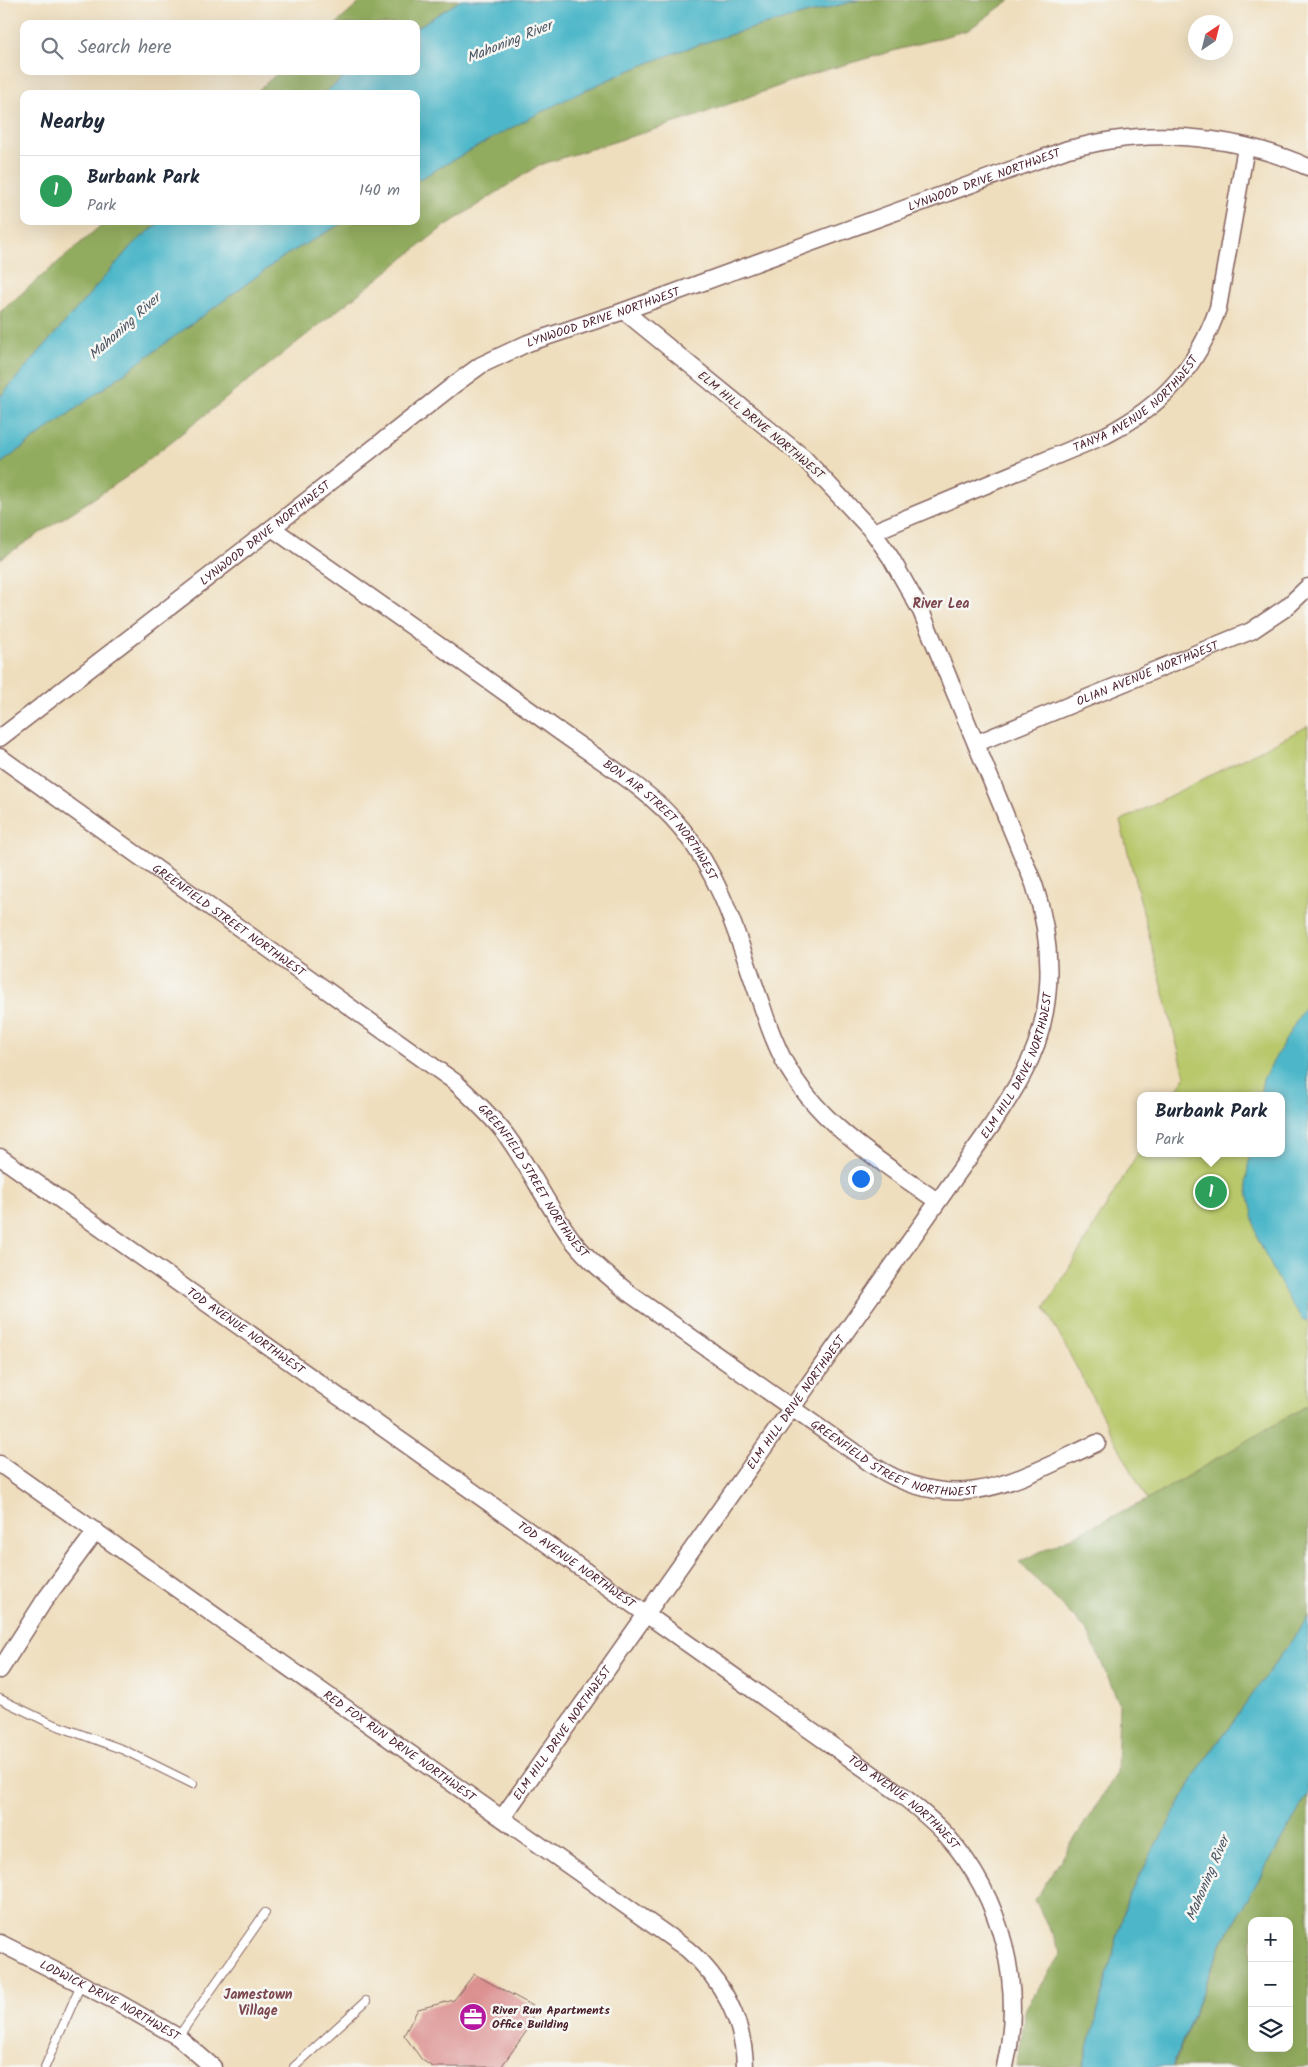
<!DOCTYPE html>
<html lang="en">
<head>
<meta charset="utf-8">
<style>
	:root { --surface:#fff; --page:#f2f2f3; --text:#1f2937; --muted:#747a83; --line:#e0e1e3; --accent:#0b8043 }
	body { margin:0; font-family:Kalam,sans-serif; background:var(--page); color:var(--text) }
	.controls { position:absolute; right:15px; bottom:15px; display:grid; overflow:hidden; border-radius:10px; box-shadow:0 5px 20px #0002 }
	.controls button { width:45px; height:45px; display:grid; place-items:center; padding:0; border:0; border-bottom:1px solid var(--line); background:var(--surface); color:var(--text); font:25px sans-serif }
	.compass { position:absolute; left:1188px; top:15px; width:45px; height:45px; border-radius:50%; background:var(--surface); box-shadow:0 5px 20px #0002; rotate:35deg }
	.you { position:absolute; left:860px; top:1178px; width:18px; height:18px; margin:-12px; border:4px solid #fff; border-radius:50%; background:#1a73e8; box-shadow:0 0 0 8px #1a73e833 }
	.badge { display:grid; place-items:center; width:32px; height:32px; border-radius:50%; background:var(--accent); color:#fff; font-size:16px; font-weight:700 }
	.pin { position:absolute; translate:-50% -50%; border:2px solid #fff; box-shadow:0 1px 5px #0006 }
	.popup { position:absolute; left:1137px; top:1092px; width:148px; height:65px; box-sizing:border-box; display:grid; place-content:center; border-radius:10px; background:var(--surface); filter:drop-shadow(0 1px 4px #0005); font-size:16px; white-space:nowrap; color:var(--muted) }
	.popup b { font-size:19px; color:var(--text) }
	.popup::after { content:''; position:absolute; left:50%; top:100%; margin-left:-10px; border:10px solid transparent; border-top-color:var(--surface) }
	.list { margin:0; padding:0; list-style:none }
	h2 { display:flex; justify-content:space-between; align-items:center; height:65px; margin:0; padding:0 20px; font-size:21px }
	h2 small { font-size:16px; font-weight:400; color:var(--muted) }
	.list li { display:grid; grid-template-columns:32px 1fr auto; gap:15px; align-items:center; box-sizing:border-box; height:70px; padding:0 20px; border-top:1px solid var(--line) }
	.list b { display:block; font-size:19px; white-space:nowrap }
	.list p { margin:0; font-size:16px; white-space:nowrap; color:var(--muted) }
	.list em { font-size:16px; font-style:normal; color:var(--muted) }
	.icon { flex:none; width:28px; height:28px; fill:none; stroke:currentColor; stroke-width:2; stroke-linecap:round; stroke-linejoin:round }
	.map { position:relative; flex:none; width:1308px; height:2067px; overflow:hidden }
	.search { position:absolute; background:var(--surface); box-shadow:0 5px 20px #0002; left:20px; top:20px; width:400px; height:55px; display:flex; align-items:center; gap:12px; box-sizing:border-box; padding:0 18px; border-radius:10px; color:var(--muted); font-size:19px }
	.panel { position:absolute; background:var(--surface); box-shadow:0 5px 20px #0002; left:20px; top:90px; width:400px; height:135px; border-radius:10px }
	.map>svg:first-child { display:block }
	.green { fill:#b8c86b; stroke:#81744b }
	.forest { fill:#92ac5f; stroke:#6e6645; fill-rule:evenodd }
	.water { fill:#4db7c9; stroke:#4c6b7a }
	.building { fill:#dc9191 }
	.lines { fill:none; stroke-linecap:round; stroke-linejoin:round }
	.lane-casing { stroke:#84625e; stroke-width:10 }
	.street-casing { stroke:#84625e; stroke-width:19 }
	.lane { stroke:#fff; stroke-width:8 }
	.street { stroke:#fff; stroke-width:16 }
	.labels { text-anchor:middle; stroke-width:5; stroke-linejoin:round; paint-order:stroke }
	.street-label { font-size:12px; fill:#4a1f2b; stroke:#f6f6f2 }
	.poi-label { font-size:12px; font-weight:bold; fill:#4a1f2b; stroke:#f6f6f2; text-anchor:start }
	.water-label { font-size:14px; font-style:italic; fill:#4b5462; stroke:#f6f6f2 }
	.neighbourhood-label { font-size:14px; font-weight:bold; fill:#7d474f; stroke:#f6f6f2 }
</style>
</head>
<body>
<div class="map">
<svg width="1308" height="2067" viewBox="0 0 1308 2067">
	<rect width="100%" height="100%" fill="#f6f6f2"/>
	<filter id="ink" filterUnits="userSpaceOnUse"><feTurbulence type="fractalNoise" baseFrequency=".02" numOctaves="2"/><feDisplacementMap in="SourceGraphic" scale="10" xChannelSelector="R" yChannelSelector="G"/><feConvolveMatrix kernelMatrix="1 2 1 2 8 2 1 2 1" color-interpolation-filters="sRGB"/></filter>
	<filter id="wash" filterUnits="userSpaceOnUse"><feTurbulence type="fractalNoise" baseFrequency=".0096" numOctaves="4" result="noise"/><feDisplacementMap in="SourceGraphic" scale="20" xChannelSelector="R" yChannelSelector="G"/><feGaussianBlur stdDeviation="1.12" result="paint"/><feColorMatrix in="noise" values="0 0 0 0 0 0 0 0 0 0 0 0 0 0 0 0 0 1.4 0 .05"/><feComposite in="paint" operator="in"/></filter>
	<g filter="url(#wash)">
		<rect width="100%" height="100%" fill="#efdebd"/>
		<polygon class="green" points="1308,726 1308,1405 1147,1500 1045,1308 1141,1148 1141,1153 1281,1153 1281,1096 1173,1096 1185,1076 1120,821"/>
		<g class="forest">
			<polygon points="363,0 461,0 416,28 416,24 336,24"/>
			<path d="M859,0H1010L968,30L815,73L685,120L539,165L442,228L125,478L0,559V464L286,255L346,221H416V181C494,137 572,92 656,60C722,34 791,18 859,0Z"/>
			<polygon points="280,71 352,71 323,94 254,94"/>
			<polygon points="106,221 162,221 133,244 0,397 0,312"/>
			<polygon points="1308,1405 1308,1618 1198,1770 1128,1897 1083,2067 1016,2067 1023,2030 1024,2011 1061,1953 1035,1900 1117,1773 1119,1703 1088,1632 1019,1562 1147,1500"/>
			<path d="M1308,1794V2067H1173L1221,1945ZM1252,1921H1289V2048H1252Z"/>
		</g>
		<g class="water">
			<path d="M461,0H859C791,18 722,34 656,60C572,92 494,137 416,181V94H323L352,71H416V28Z"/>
			<polygon points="162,221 346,221 286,255 0,464 0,397 133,244"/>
			<polygon points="1308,1001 1308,1321 1303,1320 1289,1300 1258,1240 1246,1181 1250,1153 1281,1153 1281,1096 1260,1096 1263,1079"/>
			<polygon points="1308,1618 1308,1794 1221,1945 1172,2067 1083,2067 1128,1897 1198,1770"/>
		</g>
		<g id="blocks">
			<polygon class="building" points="474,1974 533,2006 531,2025 501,2067 433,2067 422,2060 404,2035 418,2009 454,2000"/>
		</g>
	</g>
	<g filter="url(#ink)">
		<use href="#blocks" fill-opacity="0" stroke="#84625e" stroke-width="1"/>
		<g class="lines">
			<g class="lane-casing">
				<g id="lane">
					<polyline points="0,1699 50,1723 124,1750 193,1784"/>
					<polyline points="178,2037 265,1913"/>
					<polyline points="45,2067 81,1984"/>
					<polyline points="294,2067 366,2001"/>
				</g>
			</g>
			<g class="street-casing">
				<g id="street">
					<path id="s1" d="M272,528C367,595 462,661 556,729C596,758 651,790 682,829C723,879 740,946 762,1006C768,1025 775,1043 784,1061C818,1124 880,1161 937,1201"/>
					<path id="s2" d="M873,532L1106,435C1162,406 1197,368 1218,308L1246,147"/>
					<path id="s3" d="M0,738L272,528L455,384L481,365L528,343L624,311L1068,149C1083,146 1098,142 1113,140C1176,130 1250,141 1308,167"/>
					<path id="s4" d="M977,743L1251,631L1287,607L1308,587"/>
					<path id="s5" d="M0,757L455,1082C473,1099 491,1115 506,1135C531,1169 548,1208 574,1242C590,1262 611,1278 630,1294L874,1466C958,1519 1018,1479 1097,1443"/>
					<path id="s6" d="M0,1157L899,1793C916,1807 933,1820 947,1836C1003,1899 1024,1986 1005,2067"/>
					<path id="s7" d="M0,1464L687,1949C722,1979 744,2021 745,2067"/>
					<polyline points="0,1670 44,1601 96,1531"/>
					<path id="s8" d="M502,1818L992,1125C1002,1109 1013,1093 1022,1076C1055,1017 1055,947 1034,884L921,611L891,558L873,532L803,457L624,311"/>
					<path id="s9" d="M0,1943L117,2002L178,2037L213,2067"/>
				</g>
			</g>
			<use href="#lane" class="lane"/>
			<use href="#street" class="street"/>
		</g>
	</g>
	<defs>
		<g id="office-disc" transform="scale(1.4375)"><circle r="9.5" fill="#b5179e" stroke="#f6f6f2"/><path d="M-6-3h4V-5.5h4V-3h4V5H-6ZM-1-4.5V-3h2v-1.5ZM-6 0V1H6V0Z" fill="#fff"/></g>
	</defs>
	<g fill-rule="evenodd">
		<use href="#office-disc" x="473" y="2017"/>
	</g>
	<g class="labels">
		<g class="street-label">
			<text dy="4" stroke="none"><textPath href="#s3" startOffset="1145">LYNWOOD DRIVE NORTHWEST</textPath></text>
			<text dy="4" stroke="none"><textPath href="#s3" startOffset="740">LYNWOOD DRIVE NORTHWEST</textPath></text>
			<text dy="4" stroke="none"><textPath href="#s2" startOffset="295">TANYA AVENUE NORTHWEST</textPath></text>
			<text transform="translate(761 425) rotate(40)" y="4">ELM HILL DRIVE NORTHWEST</text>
			<text dy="4" stroke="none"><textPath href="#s3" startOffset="335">LYNWOOD DRIVE NORTHWEST</textPath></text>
			<text dy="4" stroke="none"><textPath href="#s4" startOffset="184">OLIAN AVENUE NORTHWEST</textPath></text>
			<text dy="4" stroke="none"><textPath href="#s1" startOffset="488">BON AIR STREET NORTHWEST</textPath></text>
			<text dy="4" stroke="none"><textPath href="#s5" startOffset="281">GREENFIELD STREET NORTHWEST</textPath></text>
			<text dy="4" stroke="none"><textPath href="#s8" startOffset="914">ELM HILL DRIVE NORTHWEST</textPath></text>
			<text dy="4" stroke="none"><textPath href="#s5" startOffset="686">GREENFIELD STREET NORTHWEST</textPath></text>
			<text dy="4" stroke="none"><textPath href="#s6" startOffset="301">TOD AVENUE NORTHWEST</textPath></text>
			<text dy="4" stroke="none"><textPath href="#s8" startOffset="509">ELM HILL DRIVE NORTHWEST</textPath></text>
			<text dy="4" stroke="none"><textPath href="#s5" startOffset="1151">GREENFIELD STREET NORTHWEST</textPath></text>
			<text dy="4" stroke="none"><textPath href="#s6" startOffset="706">TOD AVENUE NORTHWEST</textPath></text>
			<text dy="4" stroke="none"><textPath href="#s8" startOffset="104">ELM HILL DRIVE NORTHWEST</textPath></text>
			<text dy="4" stroke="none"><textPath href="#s7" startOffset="489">RED FOX RUN DRIVE NORTHWEST</textPath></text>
			<text dy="4" stroke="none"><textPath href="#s6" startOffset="1111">TOD AVENUE NORTHWEST</textPath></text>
			<text dy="4" stroke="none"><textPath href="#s9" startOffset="124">LODWICK DRIVE NORTHWEST</textPath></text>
		</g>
		<g class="poi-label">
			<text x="492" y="2014">River Run Apartments<tspan x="492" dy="14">Office Building</tspan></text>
		</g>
		<g class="water-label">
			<text transform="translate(509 41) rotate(-22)" y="5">Mahoning River</text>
			<text transform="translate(124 326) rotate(-42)" y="5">Mahoning River</text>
			<text transform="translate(1207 1878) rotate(-67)" y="5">Mahoning River</text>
		</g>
		<g class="neighbourhood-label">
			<text x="941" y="608">River Lea</text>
			<text x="258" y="1999">Jamestown<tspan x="258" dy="16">Village</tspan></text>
		</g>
	</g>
</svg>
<div class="controls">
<button>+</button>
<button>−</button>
<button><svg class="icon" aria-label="layers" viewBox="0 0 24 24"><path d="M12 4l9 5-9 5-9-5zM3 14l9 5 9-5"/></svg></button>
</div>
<svg class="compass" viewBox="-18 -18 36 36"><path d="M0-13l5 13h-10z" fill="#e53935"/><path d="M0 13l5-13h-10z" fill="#747a83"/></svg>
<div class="you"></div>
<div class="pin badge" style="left:1211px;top:1192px;background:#2e9e5b">1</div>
<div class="popup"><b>Burbank Park</b>Park</div>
<div class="search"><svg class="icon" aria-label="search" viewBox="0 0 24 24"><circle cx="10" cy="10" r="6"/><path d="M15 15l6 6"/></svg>Search here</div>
<section class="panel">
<h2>Nearby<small></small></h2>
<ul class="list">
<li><span class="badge" style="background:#2e9e5b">1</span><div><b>Burbank Park</b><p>Park</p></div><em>140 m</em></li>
</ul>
</section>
</div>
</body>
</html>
